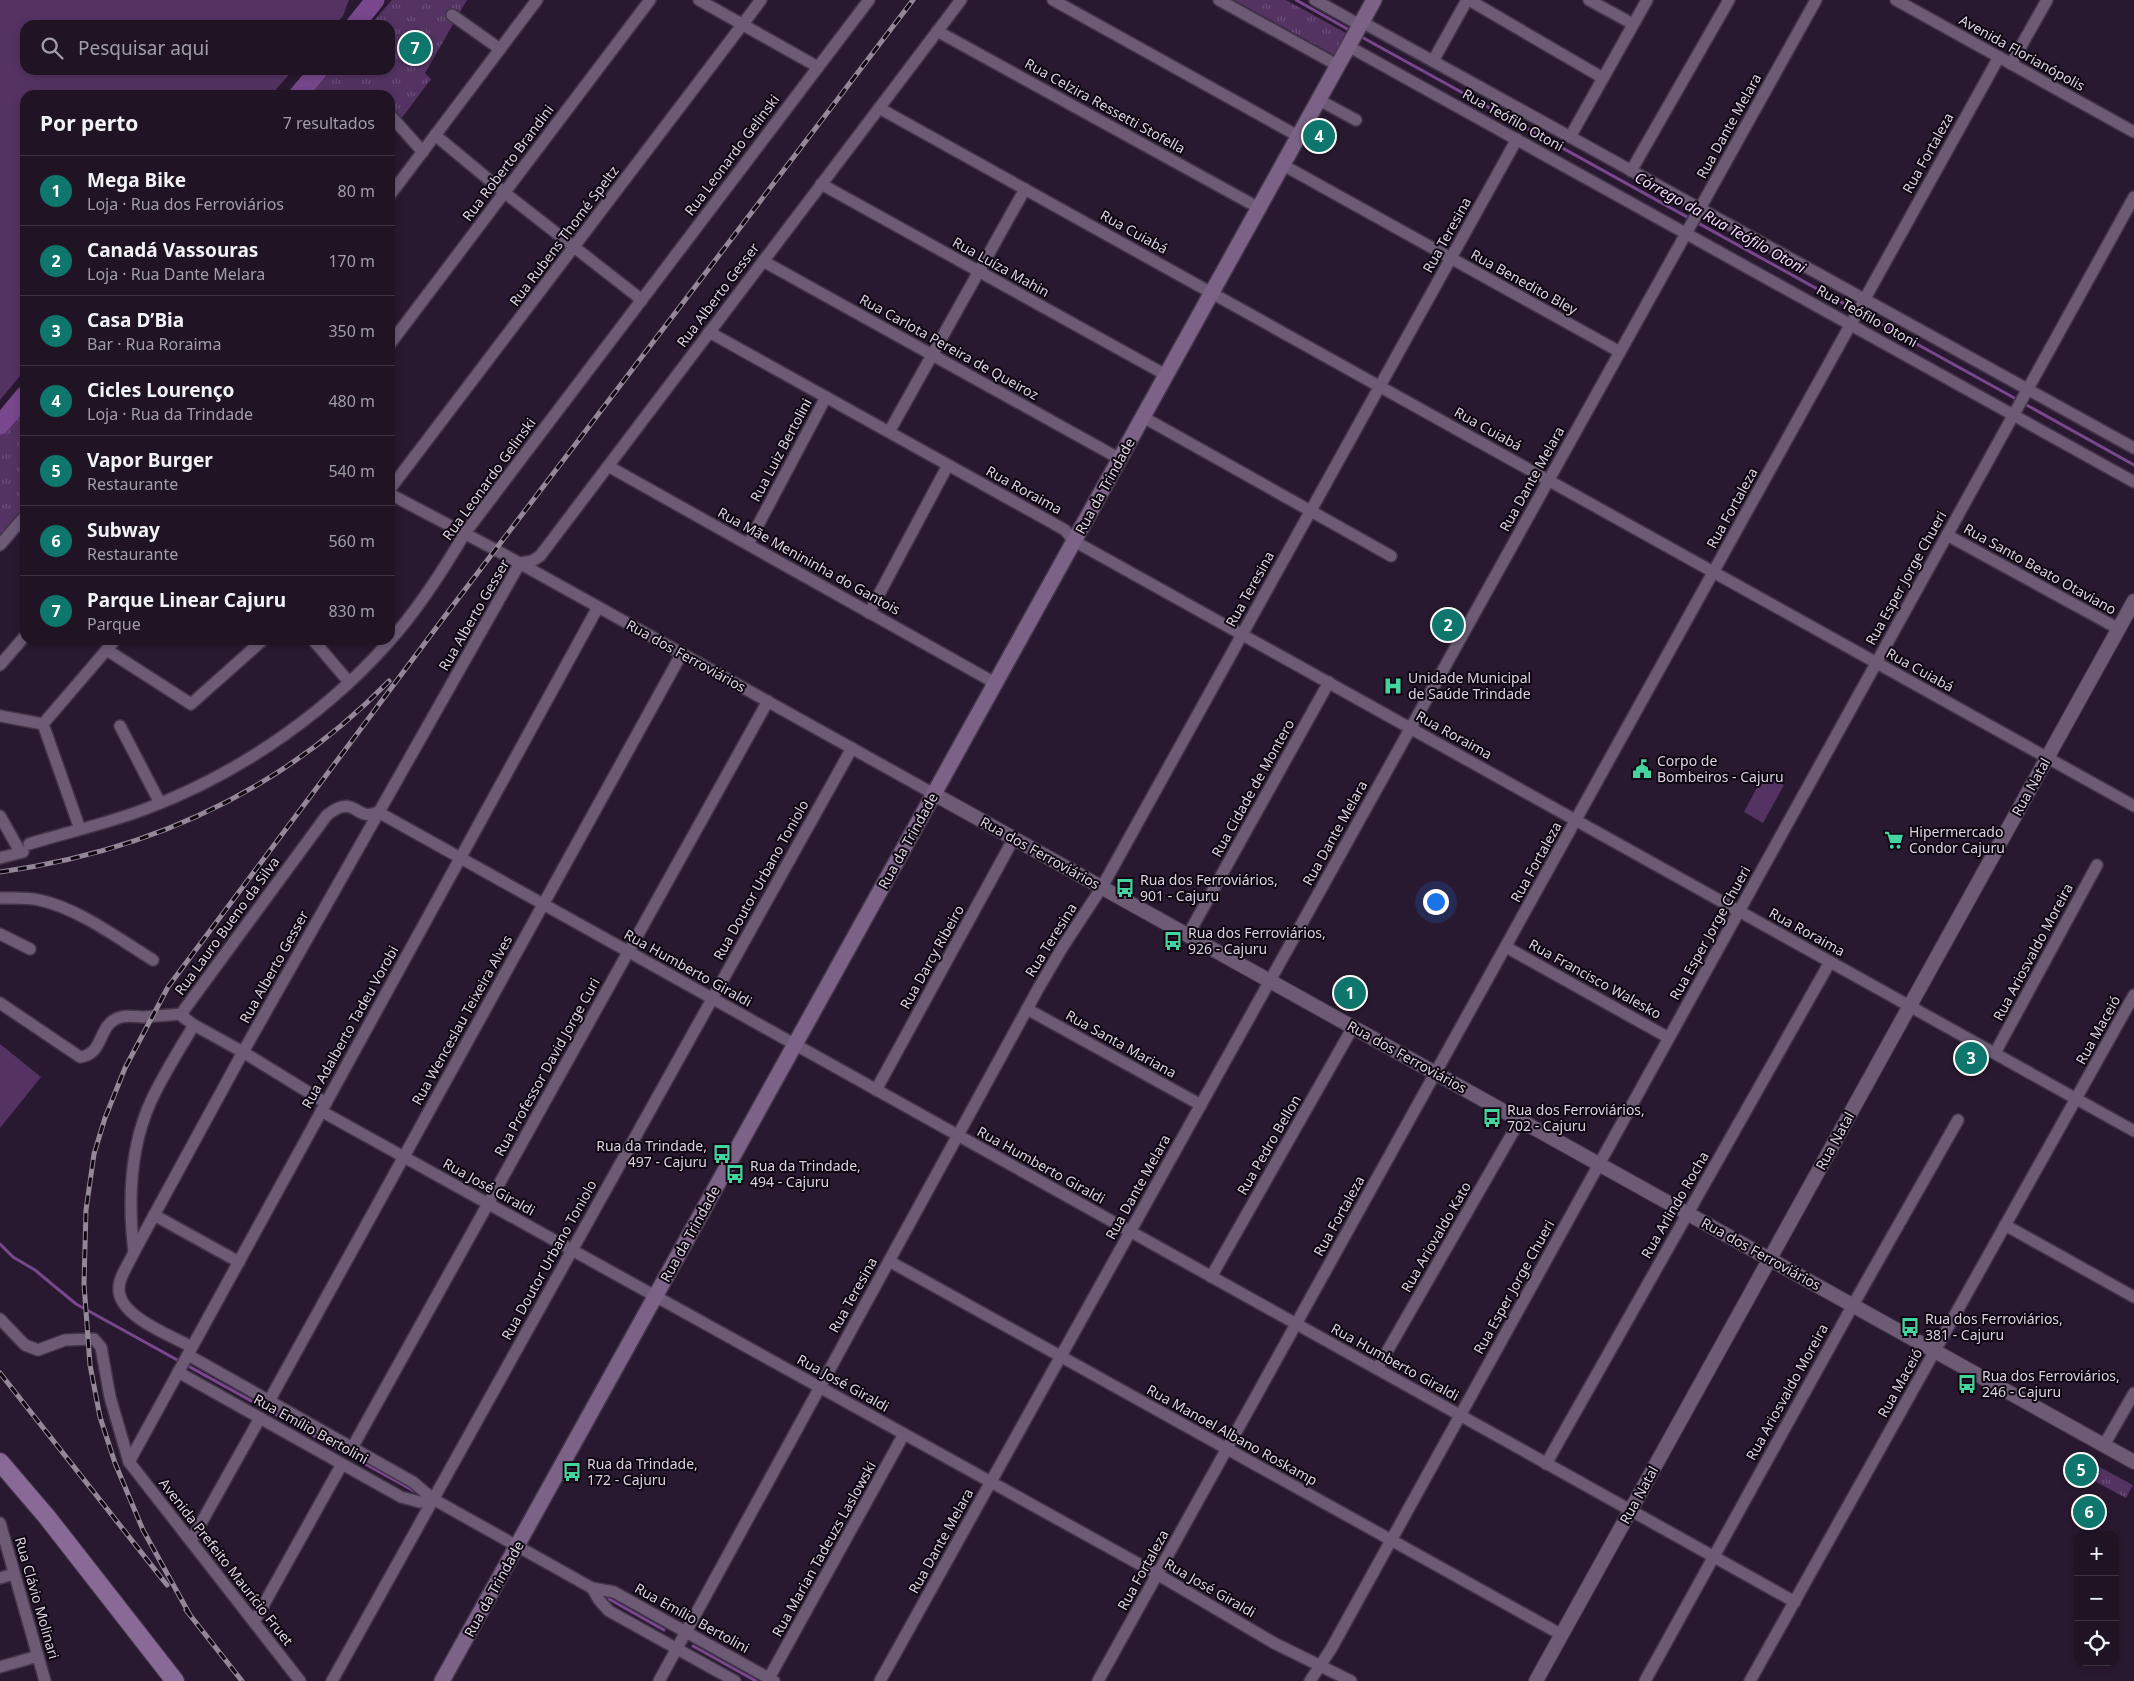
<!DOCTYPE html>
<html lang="pt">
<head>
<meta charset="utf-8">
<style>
	:root { --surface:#1f1324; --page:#2c2031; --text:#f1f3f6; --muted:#a19ea6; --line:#3c3241; --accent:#0f766e }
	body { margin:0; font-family:"Noto Sans",sans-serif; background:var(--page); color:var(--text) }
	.controls { position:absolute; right:15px; bottom:15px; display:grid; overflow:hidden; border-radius:10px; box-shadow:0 2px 8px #0003 }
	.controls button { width:45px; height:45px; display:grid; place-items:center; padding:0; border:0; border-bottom:1px solid var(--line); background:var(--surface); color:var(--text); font:25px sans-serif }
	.you { position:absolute; left:1435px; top:901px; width:18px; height:18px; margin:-12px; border:4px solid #fff; border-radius:50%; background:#1a73e8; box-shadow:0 0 0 8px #1a73e833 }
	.badge { display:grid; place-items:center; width:32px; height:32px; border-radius:50%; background:var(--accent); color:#fff; font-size:16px; font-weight:700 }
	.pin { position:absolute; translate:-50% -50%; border:2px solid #fff; box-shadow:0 1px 5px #0006 }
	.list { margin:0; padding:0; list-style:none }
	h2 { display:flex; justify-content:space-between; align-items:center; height:65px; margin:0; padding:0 20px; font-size:21px }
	h2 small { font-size:16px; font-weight:400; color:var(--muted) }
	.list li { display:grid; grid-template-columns:32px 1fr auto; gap:15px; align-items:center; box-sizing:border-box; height:70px; padding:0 20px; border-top:1px solid var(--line) }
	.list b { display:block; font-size:19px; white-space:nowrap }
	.list p { margin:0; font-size:16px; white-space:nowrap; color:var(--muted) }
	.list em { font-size:16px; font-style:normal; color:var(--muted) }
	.icon { flex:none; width:28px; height:28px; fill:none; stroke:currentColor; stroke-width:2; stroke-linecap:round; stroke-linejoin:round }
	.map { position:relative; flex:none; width:2134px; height:1681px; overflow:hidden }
	.search { position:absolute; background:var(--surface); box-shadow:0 2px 8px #0003; left:20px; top:20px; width:375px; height:55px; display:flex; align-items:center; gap:12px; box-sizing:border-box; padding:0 18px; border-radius:15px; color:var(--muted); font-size:19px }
	.panel { position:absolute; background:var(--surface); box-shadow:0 2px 8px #0003; left:20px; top:90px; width:375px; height:555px; border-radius:15px }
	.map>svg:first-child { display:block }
	.grass { fill:url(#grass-tufts) }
	.pitch { fill:#543363 }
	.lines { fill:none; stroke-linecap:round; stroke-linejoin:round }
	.stream { stroke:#78478d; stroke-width:3 }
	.river { stroke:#78478d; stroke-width:19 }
	.minor-casing { stroke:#423548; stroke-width:14 }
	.tertiary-casing { stroke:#423548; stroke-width:16 }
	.secondary-casing { stroke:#423548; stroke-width:18 }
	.primary-casing { stroke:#423548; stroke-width:20 }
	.minor { stroke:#6d5b76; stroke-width:11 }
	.tertiary { stroke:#6d5b76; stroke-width:14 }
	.secondary { stroke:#7b6286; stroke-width:15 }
	.primary { stroke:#896a97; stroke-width:18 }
	.rail-casing { stroke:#948799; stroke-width:5 }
	.rail { stroke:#0e0711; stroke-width:3; stroke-dasharray:9; stroke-linecap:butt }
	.labels { text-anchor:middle; stroke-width:4; stroke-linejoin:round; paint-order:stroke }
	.street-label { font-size:14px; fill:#ddd2e2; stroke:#0e0711 }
	.poi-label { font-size:14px; fill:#ddd2e2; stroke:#0e0711; text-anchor:start }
	.water-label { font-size:15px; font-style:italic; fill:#f0d6fe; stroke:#0e0711 }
</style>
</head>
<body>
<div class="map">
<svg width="2134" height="1681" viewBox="0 0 2134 1681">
	<defs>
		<pattern id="grass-tufts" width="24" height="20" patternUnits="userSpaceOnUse" patternTransform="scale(1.25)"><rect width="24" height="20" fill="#543363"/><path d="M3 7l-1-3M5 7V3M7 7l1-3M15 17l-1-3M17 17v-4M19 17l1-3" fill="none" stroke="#6c5079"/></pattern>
	</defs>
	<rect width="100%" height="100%" fill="#291930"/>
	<g class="grass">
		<polygon points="392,0 467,0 425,73 431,79 401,119 390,108 390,95 310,95 332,70 390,70 390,25 370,25"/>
		<polygon points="1234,0 1286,0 1346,33 1334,55"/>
		<polygon points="25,404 25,506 0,535 0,433"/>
		<polygon points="2092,1463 2133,1485 2126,1498 2085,1476"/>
	</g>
	<g class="pitch">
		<polygon points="0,0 349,0 343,16 335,25 25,25 25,70 293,70 271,95 25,95 25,370 0,400"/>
		<polygon points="1764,774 1784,785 1763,823 1744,812"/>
		<polygon points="0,1044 41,1077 0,1128"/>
	</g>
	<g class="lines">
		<g class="stream">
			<polyline points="1296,0 1351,31"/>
			<polyline points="1358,35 2018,400"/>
			<polyline points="2023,403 2134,465"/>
			<polyline points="0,1244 13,1257 35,1270 76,1304 414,1491"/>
			<polyline points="609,1599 664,1630"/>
			<polyline points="693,1646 756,1681"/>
		</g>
		<g class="river">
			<polyline points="355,25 375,0"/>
			<polyline points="298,95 319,70"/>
			<polyline points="0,425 25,395"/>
		</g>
		<g class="minor-casing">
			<g id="minor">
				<polyline points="699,0 818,67"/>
				<polyline points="1053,0 1298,136"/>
				<polyline points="1219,0 1337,65"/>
				<polyline points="1315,0 1360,25"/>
				<polyline points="1469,0 1603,78"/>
				<polyline points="1589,0 1633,24"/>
				<polyline points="1896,0 2134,132"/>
				<polyline points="452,15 500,49"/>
				<polyline points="1362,22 2134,448"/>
				<polyline points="937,31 1259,208"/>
				<polyline points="1348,46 2134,482"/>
				<polyline points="1433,61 1467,0"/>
				<polyline points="2011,64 2047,0"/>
				<polyline points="1319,100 1356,120"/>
				<polyline points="879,108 2134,806"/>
				<polyline points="390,115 423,152"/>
				<polyline points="435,135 505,193 642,300"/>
				<polyline points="1570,137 1647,0"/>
				<polyline points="1283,165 1620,352"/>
				<polyline points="1631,171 1729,0"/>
				<polyline points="821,184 1166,375"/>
				<polyline points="390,195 537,0"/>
				<polyline points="763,261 1120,459"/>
				<polyline points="709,332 1065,530 1074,541 2134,1131"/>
				<polyline points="390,344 650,0"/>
				<polyline points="1143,417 1391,556"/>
				<polyline points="889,432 1025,189"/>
				<polyline points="608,466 995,683"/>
				<polyline points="390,489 761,0"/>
				<polyline points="390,494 496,550 934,794"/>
				<polyline points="1947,535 2119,629"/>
				<polyline points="748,544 826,397"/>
				<polyline points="0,545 25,516"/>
				<polyline points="869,613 948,465"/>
				<polyline points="313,640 349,682"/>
				<polyline points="107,650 191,704 263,640"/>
				<polyline points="0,665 25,636"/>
				<polyline points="0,716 43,724 80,829"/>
				<polyline points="43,724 115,640"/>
				<polyline points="120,726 160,803"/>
				<polyline points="0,816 18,848"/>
				<path d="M29,844C68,832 110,823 148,808C243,772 334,708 399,630C424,600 445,567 465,533L869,0"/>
				<polyline points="0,858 23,852"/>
				<path d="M0,898C13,898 27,897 39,900C78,908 119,939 153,960"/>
				<polyline points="0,934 30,949"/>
				<polyline points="1188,935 1329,682"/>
				<polyline points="1506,947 1669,1038"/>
				<path d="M0,1003L80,1057C104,1054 98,1027 116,1019C124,1014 134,1017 143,1017C156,1016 170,1015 183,1014"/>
				<polyline points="1027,1009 1201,1105"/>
				<polyline points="194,1025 243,1052 326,1103"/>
				<polyline points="1995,1053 2097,865"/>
				<polyline points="876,1090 1014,838"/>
				<polyline points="321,1111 1157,1574 1274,1643 1351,1681"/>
				<polyline points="154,1215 239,1262"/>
				<polyline points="2005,1225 2134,1297"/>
				<path d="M134,1252C128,1202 130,1147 151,1101C163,1075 179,1050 194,1025L183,1017L184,1010L327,815C357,792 354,823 378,812L1795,1602"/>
				<polyline points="889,1261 1562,1635"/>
				<polyline points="1211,1277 1353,1027"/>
				<polyline points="0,1319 25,1345 38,1350 65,1340 94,1339 101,1347 110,1397 129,1462 300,1681"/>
				<path d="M192,1347C172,1336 117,1316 119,1288C119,1276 130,1262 134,1252L243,1052L520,563L532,561L540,556L961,0"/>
				<polyline points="188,1355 413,1482 433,1499 592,1588 614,1592 774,1681"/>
				<polyline points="1377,1369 1520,1120"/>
				<polyline points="178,1372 401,1497 420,1502 433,1499"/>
				<polyline points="269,1401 682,653"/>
				<polyline points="2104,1445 2134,1393"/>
				<polyline points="352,1448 768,701"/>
				<polyline points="129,1462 598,607"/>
				<polyline points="1546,1464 1830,962"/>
				<polyline points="0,1523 45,1681"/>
				<polyline points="191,1541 260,1418"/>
				<polyline points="0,1578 14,1574"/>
				<polyline points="592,1588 599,1600 609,1611 735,1681"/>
				<polyline points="254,1622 342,1464"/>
				<polyline points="0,1667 38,1656"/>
				<polyline points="769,1678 904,1434"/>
				<polyline points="332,1681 852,748"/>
				<polyline points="659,1681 1038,989 1062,948 1102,887 1517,139"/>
				<polyline points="880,1681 1816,0"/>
				<polyline points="1098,1681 1999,57"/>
				<polyline points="1310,1681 1331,1649 2134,197"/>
				<polyline points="1645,1681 1853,1305 1958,1120"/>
				<polyline points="1750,1681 2134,995"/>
			</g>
		</g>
		<g class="tertiary-casing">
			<g id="tertiary">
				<polyline points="934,794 2134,1462"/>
				<polyline points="1536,1681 2134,601"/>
			</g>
		</g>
		<g class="secondary-casing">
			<polyline id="secondary" points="442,1681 1374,0"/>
		</g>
		<g class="primary-casing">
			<polyline id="primary" points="0,1462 47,1517 175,1681"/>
		</g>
		<use href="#minor" class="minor"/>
		<use href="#tertiary" class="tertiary"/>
		<use href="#secondary" class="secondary"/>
		<use href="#primary" class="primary"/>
		<g class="rail-casing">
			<g id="rail">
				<path d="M0,872C151,851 283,790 389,681"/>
				<polyline points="0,1373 167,1585"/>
				<polyline points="186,1610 242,1681"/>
				<polyline points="190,1615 143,1530 115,1463 100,1417 90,1365 84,1284 86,1210 94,1154 105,1118 125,1068 168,987 451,608 913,0"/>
			</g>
		</g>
		<use href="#rail" class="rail"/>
	</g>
	<defs>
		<g id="hospital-bare" transform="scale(1.5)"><path d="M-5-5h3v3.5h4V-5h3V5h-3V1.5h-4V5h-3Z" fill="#44d49f" stroke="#0e0711" stroke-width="2.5" paint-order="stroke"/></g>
		<g id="civic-bare" transform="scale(1.5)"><path d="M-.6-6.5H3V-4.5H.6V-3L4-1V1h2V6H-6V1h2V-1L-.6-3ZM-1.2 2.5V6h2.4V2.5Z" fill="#44d49f" stroke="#0e0711" stroke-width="2.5" paint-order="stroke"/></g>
		<g id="supermarket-bare" transform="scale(1.5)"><path d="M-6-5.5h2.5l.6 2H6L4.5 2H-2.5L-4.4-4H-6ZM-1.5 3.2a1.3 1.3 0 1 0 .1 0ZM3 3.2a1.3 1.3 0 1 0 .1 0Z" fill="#44d49f" stroke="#0e0711" stroke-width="2.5" paint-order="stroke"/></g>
		<g id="bus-bare" transform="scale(1.5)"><path d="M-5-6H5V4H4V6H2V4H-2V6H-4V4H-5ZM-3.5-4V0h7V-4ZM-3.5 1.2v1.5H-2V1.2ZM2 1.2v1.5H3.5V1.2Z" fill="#44d49f" stroke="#0e0711" stroke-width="2.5" paint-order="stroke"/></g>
	</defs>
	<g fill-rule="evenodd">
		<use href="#hospital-bare" x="1393" y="686"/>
		<use href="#civic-bare" x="1642" y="769"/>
		<use href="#supermarket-bare" x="1894" y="840"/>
		<use href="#bus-bare" x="1125" y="888"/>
		<use href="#bus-bare" x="1173" y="941"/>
		<use href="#bus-bare" x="1492" y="1118"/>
		<use href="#bus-bare" x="722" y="1154"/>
		<use href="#bus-bare" x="735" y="1174"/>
		<use href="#bus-bare" x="1910" y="1327"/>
		<use href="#bus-bare" x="1967" y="1384"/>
		<use href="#bus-bare" x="572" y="1472"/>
	</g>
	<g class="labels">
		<g class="street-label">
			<text transform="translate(2022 53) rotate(29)" y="5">Avenida Florianópolis</text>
			<text transform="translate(1105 106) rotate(29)" y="5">Rua Celzira Ressetti Stofella</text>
			<text transform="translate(1513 120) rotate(29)" y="5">Rua Teófilo Otoni</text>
			<text transform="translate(1729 126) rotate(-61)" y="5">Rua Dante Melara</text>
			<text transform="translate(1928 153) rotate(-61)" y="5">Rua Fortaleza</text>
			<text transform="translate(732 155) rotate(-53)" y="5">Rua Leonardo Gelinski</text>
			<text transform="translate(508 163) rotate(-53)" y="5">Rua Roberto Brandini</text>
			<text transform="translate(1134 232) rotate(29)" y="5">Rua Cuiabá</text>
			<text transform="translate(1447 235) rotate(-61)" y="5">Rua Teresina</text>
			<text transform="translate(564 236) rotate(-53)" y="5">Rua Rubens Thomé Speltz</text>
			<text transform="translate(1001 267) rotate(29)" y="5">Rua Luíza Mahin</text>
			<text transform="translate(1524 282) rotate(29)" y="5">Rua Benedito Bley</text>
			<text transform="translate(718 295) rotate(-53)" y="5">Rua Alberto Gesser</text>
			<text transform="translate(1867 316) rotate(29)" y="5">Rua Teófilo Otoni</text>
			<text transform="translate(949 347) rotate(29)" y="5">Rua Carlota Pereira de Queiroz</text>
			<text transform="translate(1488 429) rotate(29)" y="5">Rua Cuiabá</text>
			<text transform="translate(781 450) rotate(-62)" y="5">Rua Luiz Bertolini</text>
			<text transform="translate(489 479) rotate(-54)" y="5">Rua Leonardo Gelinski</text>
			<text transform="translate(1532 479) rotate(-61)" y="5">Rua Dante Melara</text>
			<text transform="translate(1105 486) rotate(-61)" y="5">Rua da Trindade</text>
			<text transform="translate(1024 490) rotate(29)" y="5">Rua Roraima</text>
			<text transform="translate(1732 508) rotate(-61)" y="5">Rua Fortaleza</text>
			<text transform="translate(809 561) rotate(29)" y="5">Rua Mãe Menininha do Gantois</text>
			<text transform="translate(2040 569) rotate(29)" y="5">Rua Santo Beato Otaviano</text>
			<text transform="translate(1906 578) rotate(-61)" y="5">Rua Esper Jorge Chueri</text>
			<text transform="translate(1250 589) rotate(-61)" y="5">Rua Teresina</text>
			<text transform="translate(474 615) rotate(-60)" y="5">Rua Alberto Gesser</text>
			<text transform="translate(686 656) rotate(29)" y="5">Rua dos Ferroviários</text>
			<text transform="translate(1920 670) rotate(29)" y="5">Rua Cuiabá</text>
			<text transform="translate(1454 735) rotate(29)" y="5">Rua Roraima</text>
			<text transform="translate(2031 787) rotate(-61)" y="5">Rua Natal</text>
			<text transform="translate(1253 788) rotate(-61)" y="5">Rua Cidade de Montero</text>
			<text transform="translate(1335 833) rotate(-61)" y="5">Rua Dante Melara</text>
			<text transform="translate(908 841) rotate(-61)" y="5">Rua da Trindade</text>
			<text transform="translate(1040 853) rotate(29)" y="5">Rua dos Ferroviários</text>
			<text transform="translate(1536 862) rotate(-61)" y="5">Rua Fortaleza</text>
			<text transform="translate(761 880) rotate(-61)" y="5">Rua Doutor Urbano Toniolo</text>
			<text transform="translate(227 926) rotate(-54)" y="5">Rua Lauro Bueno da Silva</text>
			<text transform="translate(1807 932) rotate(29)" y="5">Rua Roraima</text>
			<text transform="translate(1710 933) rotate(-61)" y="5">Rua Esper Jorge Chueri</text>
			<text transform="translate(1051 940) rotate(-58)" y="5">Rua Teresina</text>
			<text transform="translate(2033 952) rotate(-62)" y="5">Rua Ariosvaldo Moreira</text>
			<text transform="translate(932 957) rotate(-61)" y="5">Rua Darcy Ribeiro</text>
			<text transform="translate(274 967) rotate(-61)" y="5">Rua Alberto Gesser</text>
			<text transform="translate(688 968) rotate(29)" y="5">Rua Humberto Giraldi</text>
			<text transform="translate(1595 979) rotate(29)" y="5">Rua Francisco Walesko</text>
			<text transform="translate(462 1020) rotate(-61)" y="5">Rua Wenceslau Teixeira Alves</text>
			<text transform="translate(350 1027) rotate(-61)" y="5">Rua Adalberto Tadeu Vorobi</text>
			<text transform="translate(2098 1030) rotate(-61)" y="5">Rua Maceió</text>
			<text transform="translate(1121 1044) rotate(29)" y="5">Rua Santa Mariana</text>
			<text transform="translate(1407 1057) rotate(29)" y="5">Rua dos Ferroviários</text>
			<text transform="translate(547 1067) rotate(-61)" y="5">Rua Professor David Jorge Curi</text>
			<text transform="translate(1835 1141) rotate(-61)" y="5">Rua Natal</text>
			<text transform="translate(1269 1145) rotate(-60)" y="5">Rua Pedro Bellon</text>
			<text transform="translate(1041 1165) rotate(29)" y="5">Rua Humberto Giraldi</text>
			<text transform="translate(489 1187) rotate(29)" y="5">Rua José Giraldi</text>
			<text transform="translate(1138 1187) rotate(-61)" y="5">Rua Dante Melara</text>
			<text transform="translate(1675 1205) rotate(-60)" y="5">Rua Arlindo Rocha</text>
			<text transform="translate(1339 1216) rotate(-61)" y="5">Rua Fortaleza</text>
			<text transform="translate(690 1234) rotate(-61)" y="5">Rua da Trindade</text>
			<text transform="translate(1436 1237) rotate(-60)" y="5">Rua Ariovaldo Kato</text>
			<text transform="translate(1761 1254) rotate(29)" y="5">Rua dos Ferroviários</text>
			<text transform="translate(549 1260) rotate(-61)" y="5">Rua Doutor Urbano Toniolo</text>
			<text transform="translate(1514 1287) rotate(-61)" y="5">Rua Esper Jorge Chueri</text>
			<text transform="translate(853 1295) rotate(-61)" y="5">Rua Teresina</text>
			<text transform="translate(1395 1362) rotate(29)" y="5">Rua Humberto Giraldi</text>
			<text transform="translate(843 1383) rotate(29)" y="5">Rua José Giraldi</text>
			<text transform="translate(1900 1383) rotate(-61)" y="5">Rua Maceió</text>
			<text transform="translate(1787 1392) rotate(-61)" y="5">Rua Ariosvaldo Moreira</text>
			<text transform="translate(311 1429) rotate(29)" y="5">Rua Emílio Bertolini</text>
			<text transform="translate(1232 1435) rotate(29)" y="5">Rua Manoel Albano Roskamp</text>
			<text transform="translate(1639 1495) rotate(-61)" y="5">Rua Natal</text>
			<text transform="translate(941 1541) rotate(-61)" y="5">Rua Dante Melara</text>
			<text transform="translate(824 1549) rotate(-61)" y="5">Rua Marian Tadeuzs Laslowski</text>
			<text transform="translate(226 1562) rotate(52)" y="5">Avenida Prefeito Maurício Fruet</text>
			<text transform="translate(1143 1570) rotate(-61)" y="5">Rua Fortaleza</text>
			<text transform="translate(1210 1588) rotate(30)" y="5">Rua José Giraldi</text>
			<text transform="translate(494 1589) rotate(-61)" y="5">Rua da Trindade</text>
			<text transform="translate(37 1598) rotate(74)" y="5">Rua Clávio Molinari</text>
			<text transform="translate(692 1618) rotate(29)" y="5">Rua Emílio Bertolini</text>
		</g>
		<g class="poi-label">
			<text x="1408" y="683">Unidade Municipal<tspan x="1408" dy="16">de Saúde Trindade</tspan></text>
			<text x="1657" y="766">Corpo de<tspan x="1657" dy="16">Bombeiros - Cajuru</tspan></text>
			<text x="1909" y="837">Hipermercado<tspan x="1909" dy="16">Condor Cajuru</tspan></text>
			<text x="1140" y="885">Rua dos Ferroviários,<tspan x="1140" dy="16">901 - Cajuru</tspan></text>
			<text x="1188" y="938">Rua dos Ferroviários,<tspan x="1188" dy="16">926 - Cajuru</tspan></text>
			<text x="1507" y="1115">Rua dos Ferroviários,<tspan x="1507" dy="16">702 - Cajuru</tspan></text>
			<text x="707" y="1151" text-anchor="end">Rua da Trindade,<tspan x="707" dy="16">497 - Cajuru</tspan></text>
			<text x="750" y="1171">Rua da Trindade,<tspan x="750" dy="16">494 - Cajuru</tspan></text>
			<text x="1925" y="1324">Rua dos Ferroviários,<tspan x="1925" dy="16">381 - Cajuru</tspan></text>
			<text x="1982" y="1381">Rua dos Ferroviários,<tspan x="1982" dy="16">246 - Cajuru</tspan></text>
			<text x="587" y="1469">Rua da Trindade,<tspan x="587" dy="16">172 - Cajuru</tspan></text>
		</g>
		<g class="water-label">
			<text transform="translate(1720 223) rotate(29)" y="5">Córrego da Rua Teófilo Otoni</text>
		</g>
	</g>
</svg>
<div class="controls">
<button>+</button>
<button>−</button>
<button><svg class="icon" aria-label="locate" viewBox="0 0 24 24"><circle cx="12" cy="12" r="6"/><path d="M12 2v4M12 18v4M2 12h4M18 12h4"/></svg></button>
</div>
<div class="you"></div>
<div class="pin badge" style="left:1350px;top:993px">1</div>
<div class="pin badge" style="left:1448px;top:625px">2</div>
<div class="pin badge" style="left:1971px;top:1058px">3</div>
<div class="pin badge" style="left:1319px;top:136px">4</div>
<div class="pin badge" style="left:2081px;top:1470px">5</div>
<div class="pin badge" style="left:2089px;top:1512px">6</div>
<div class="pin badge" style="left:415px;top:48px">7</div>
<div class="search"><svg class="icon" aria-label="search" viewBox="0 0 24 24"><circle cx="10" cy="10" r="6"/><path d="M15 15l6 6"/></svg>Pesquisar aqui</div>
<section class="panel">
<h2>Por perto<small>7 resultados</small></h2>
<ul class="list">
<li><span class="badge">1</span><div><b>Mega Bike</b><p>Loja · Rua dos Ferroviários</p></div><em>80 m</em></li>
<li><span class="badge">2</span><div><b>Canadá Vassouras</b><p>Loja · Rua Dante Melara</p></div><em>170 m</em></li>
<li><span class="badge">3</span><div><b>Casa D’Bia</b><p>Bar · Rua Roraima</p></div><em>350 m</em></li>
<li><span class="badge">4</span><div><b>Cicles Lourenço</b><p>Loja · Rua da Trindade</p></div><em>480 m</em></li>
<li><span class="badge">5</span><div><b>Vapor Burger</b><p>Restaurante</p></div><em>540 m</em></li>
<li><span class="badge">6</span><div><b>Subway</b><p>Restaurante</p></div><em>560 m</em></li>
<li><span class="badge">7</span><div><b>Parque Linear Cajuru</b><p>Parque</p></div><em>830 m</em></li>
</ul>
</section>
</div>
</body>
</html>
